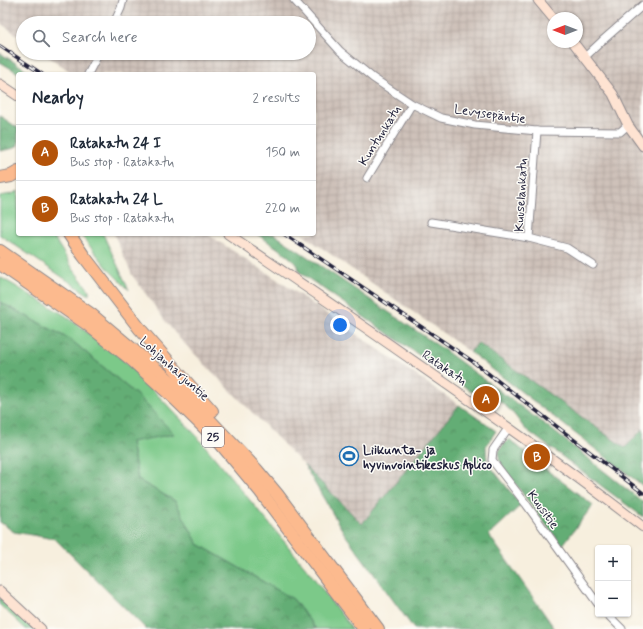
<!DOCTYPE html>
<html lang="en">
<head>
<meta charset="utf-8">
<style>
	:root { --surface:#fff; --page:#f6f6f7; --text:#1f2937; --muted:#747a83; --line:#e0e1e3; --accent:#b45309 }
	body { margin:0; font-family:Mynerve,sans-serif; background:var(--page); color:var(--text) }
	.controls { position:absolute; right:12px; bottom:12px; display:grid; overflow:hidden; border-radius:4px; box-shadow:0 1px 3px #0004 }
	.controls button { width:36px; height:36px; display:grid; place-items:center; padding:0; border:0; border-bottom:1px solid var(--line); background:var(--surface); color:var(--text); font:20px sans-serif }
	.compass { position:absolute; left:547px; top:12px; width:36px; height:36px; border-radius:50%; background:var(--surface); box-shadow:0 1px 3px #0004; rotate:270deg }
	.you { position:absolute; left:340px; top:325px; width:14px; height:14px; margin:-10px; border:3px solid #fff; border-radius:50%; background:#1a73e8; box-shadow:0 0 0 6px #1a73e833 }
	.badge { display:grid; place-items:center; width:26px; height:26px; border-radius:50%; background:var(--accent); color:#fff; font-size:13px; font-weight:700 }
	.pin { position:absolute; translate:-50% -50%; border:2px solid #fff; box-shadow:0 1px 4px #0006 }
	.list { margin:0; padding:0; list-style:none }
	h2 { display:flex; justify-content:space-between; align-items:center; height:52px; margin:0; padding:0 16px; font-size:17px }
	h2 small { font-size:13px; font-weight:400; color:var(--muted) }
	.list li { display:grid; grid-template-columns:26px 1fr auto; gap:12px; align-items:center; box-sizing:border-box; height:56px; padding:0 16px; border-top:1px solid var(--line) }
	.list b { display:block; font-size:15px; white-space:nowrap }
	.list p { margin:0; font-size:13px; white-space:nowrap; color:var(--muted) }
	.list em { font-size:13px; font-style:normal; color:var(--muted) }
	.icon { flex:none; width:22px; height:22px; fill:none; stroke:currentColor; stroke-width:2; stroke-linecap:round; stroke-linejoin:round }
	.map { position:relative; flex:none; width:643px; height:629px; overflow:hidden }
	.search { position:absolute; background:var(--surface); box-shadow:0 1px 3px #0004; left:16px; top:16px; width:300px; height:44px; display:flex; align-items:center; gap:10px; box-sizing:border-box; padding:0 14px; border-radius:22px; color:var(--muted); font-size:15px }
	.panel { position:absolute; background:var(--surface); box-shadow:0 1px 3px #0004; left:16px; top:72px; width:300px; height:164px; border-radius:4px }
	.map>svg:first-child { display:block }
	.industrial { fill:url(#industrial-grid); fill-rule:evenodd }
	.grass { fill:#7bc989; stroke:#4e7662 }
	.forest { fill:url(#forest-crowns); stroke:#436858 }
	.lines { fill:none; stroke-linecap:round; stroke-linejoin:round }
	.street-casing { stroke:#8c888c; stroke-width:9 }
	.secondary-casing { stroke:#8c888c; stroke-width:11 }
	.highway-casing { stroke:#8c888c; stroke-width:14 }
	.street { stroke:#fff; stroke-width:7 }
	.secondary { stroke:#fee3d2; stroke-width:9 }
	.highway { stroke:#fcba8e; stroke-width:12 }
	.rail-casing { stroke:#22223b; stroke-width:3.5 }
	.rail { stroke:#fdfcf7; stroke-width:2; stroke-dasharray:6; stroke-linecap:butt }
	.labels { text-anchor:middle; stroke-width:3; stroke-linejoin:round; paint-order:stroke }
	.shield { fill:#fdfcf7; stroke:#646373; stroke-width:1 }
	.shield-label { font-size:12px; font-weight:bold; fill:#22223b }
	.street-label { font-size:13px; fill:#22223b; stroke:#fdfcf7 }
	.poi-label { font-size:13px; font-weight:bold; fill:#22223b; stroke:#fdfcf7; text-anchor:start }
</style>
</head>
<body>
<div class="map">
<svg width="643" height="629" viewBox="0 0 643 629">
	<defs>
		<pattern id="industrial-grid" width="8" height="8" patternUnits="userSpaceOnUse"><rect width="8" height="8" fill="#cec1b9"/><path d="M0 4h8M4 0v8" fill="none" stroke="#b1a6a0"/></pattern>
		<pattern id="forest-crowns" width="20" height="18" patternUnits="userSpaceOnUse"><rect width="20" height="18" fill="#64ad75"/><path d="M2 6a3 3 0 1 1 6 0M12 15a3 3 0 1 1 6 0" fill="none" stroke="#528c61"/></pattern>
	</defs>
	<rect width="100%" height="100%" fill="#fdfcf7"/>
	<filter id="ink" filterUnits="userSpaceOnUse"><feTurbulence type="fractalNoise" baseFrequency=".025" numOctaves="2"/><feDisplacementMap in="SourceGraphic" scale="8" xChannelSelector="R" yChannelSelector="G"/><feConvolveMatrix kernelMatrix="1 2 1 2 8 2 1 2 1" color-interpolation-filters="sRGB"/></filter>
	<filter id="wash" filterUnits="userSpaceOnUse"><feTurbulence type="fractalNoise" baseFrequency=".012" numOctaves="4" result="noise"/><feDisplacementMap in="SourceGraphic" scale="16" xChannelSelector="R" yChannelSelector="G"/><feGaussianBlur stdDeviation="0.9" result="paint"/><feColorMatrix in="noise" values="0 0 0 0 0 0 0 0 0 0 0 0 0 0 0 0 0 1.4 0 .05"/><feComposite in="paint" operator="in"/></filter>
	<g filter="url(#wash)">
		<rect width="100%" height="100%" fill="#f7efde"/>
		<g class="industrial">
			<path d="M0,0H643V429L625,448L478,343L470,352L302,234H314V74H74L43,53H309V23H23V39L0,23ZM553,18H577V42H553Z"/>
			<polygon points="114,234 207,234 278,280 459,405 362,524 179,338 166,322 132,275"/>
		</g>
		<g class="grass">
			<polygon points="18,191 18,234 52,234 73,269 89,290 89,295 0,235 0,196 12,194"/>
			<polygon points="80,234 103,234 129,290 110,271"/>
			<polygon points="0,277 66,316 126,362 195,434 307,569 352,629 316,629 293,599 198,544 175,501 138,480 131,441 173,434 139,397 71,340 0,302"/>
			<polygon points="0,598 35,629 26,629 0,605"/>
		</g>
		<g class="forest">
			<polygon points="0,53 33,74 20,74 0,62"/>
			<polygon points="0,116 18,128 18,145 15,148 0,151"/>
			<path d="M257,234H274L443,349L551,429L643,502V517L524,428C516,416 506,403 491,397C487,395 480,395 475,394L299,272C299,271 298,267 298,266C294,258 265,240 257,234Z"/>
			<polygon points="0,302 71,340 139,397 174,434 131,442 138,480 175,501 198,544 293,599 316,629 146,629 55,539 14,532 0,522"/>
			<polygon points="478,343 625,448 643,429 643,486 470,352"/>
			<polygon points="459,405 496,431 486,446 487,462 521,505 489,535 555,629 414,629 344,533 304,465 362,524"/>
			<path d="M509,439L548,471L593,505L562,546L501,465C496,451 499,449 509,439Z"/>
		</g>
	</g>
	<g filter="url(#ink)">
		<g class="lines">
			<g class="street-casing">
				<g id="street">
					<polyline points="294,0 340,51 373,78 412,104 441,118 475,125 537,131 620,132 628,125"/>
					<polyline points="114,23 121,8 123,0"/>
					<polyline points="585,57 602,41 643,5"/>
					<polyline points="88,74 99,53"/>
					<polyline points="537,131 529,238 567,248 593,265"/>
					<polyline points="367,178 412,104"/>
					<polyline points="431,222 529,238"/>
					<polyline points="509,427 493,450 492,460 526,504 598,604"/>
					<polyline points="607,614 622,629"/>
				</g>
			</g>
			<g class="secondary-casing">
				<g id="secondary">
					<polyline points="538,0 553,18"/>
					<polyline points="573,42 613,94 628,125 643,146"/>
					<polyline points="0,84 18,96"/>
					<path d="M228,234C293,278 358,322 422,367C497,419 571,471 643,527"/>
					<polyline points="0,591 41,629"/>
				</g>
			</g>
			<g class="highway-casing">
				<g id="highway">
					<polyline points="0,178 11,176 18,172"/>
					<polyline points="69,234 83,255 140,329 212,411"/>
					<polyline points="0,251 92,315 181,390 256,469 277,494 378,629"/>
					<polyline points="0,264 87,324 132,360 175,399 220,443 260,491 364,629"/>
				</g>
			</g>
			<use href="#street" class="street"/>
			<use href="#secondary" class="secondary"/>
			<use href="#highway" class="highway"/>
			<g class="rail-casing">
				<g id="rail">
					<polyline points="0,46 42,74"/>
					<polyline points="284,234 472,361 643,493"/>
				</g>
			</g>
			<use href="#rail" class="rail"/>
		</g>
	</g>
	<defs>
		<g id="stadium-ring" transform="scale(1)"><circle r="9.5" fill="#fdfcf7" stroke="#1f6fb2" stroke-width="1.5"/><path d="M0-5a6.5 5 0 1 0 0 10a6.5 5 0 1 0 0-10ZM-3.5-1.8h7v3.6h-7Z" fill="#1f6fb2"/></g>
	</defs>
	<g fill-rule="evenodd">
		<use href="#stadium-ring" x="349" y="456"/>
	</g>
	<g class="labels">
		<rect class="shield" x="202" y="427" width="22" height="20" rx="3"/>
		<g class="shield-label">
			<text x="213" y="441">25</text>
		</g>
		<g class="street-label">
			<text transform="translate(490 113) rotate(8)" y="5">Levysepäntie</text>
			<text transform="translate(379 135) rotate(-58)" y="5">Kuntunkatu</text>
			<text transform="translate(520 195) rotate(-87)" y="5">Kuuselankatu</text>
			<text transform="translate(445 367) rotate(35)" y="5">Ratakatu</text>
			<text transform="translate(175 368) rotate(42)" y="5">Lohjanharjuntie</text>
			<text transform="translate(544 509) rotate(54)" y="5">Kuusitie</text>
		</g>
		<g class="poi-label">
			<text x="363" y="454">Liikunta- ja<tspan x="363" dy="15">hyvinvointikeskus Aplico</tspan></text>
		</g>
	</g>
</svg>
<div class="controls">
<button>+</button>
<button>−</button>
</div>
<svg class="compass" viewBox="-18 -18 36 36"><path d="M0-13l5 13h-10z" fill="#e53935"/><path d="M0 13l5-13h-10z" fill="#747a83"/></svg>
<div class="you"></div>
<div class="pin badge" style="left:486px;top:399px">A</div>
<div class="pin badge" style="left:537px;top:457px">B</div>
<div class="search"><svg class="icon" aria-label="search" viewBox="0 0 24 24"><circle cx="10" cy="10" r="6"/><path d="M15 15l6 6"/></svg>Search here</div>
<section class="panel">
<h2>Nearby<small>2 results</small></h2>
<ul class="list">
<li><span class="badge">A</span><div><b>Ratakatu 24 I</b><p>Bus stop · Ratakatu</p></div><em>150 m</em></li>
<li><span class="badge">B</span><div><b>Ratakatu 24 L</b><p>Bus stop · Ratakatu</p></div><em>220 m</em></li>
</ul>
</section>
</div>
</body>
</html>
